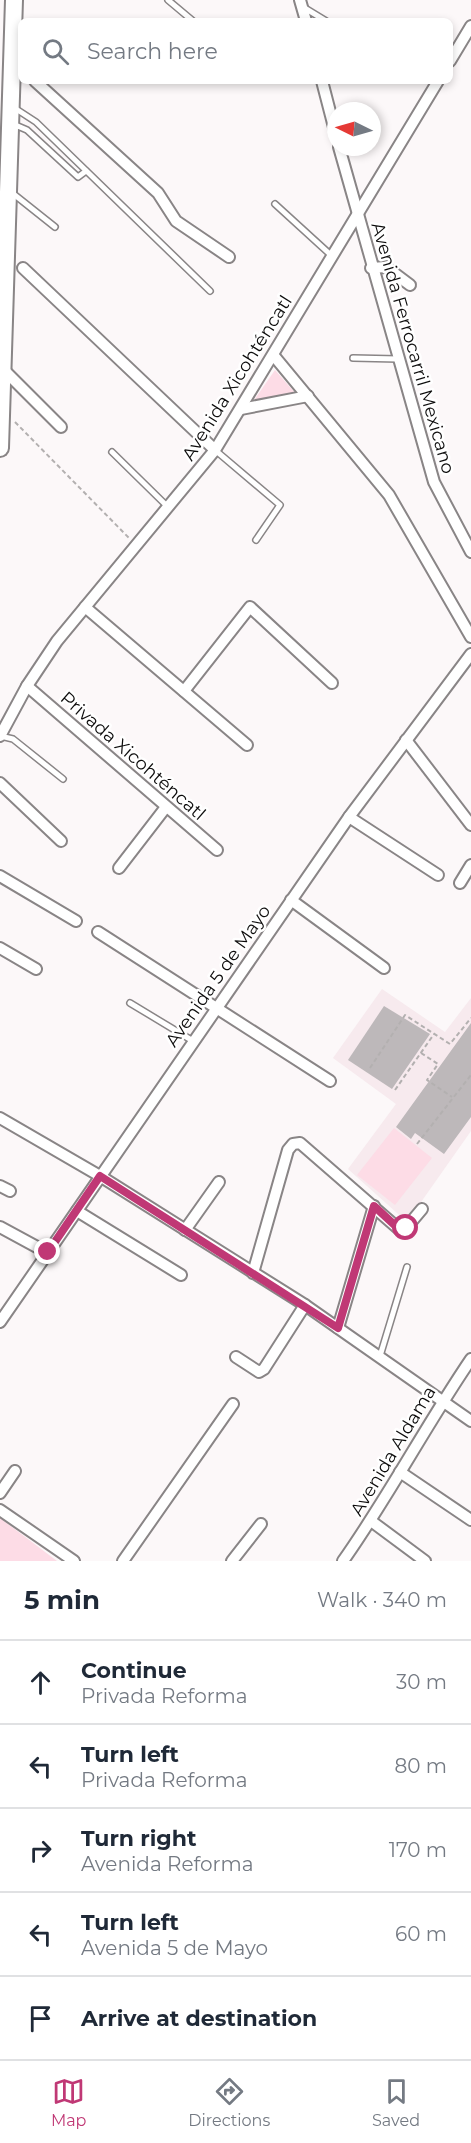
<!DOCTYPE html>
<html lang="en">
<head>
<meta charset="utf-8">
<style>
	:root { --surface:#fff; --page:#f2f2f3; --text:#1f2937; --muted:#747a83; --line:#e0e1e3; --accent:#c03875 }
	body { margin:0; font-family:Montserrat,sans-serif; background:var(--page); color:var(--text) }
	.compass { position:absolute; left:327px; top:102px; width:54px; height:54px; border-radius:50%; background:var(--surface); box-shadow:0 3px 9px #0003; rotate:275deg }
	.stop { position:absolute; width:18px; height:18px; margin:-14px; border:4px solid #c03875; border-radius:50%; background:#fff }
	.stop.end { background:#c03875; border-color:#fff; box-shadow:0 2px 6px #0008 }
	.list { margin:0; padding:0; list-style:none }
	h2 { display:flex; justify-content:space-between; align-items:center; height:78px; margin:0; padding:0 24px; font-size:26px }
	h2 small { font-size:20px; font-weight:400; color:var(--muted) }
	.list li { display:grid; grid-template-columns:39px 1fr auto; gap:18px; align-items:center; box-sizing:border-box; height:84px; padding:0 24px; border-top:2px solid var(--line) }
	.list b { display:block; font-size:22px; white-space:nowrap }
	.list p { margin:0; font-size:20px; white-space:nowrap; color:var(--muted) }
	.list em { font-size:20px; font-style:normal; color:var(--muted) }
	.icon { flex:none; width:33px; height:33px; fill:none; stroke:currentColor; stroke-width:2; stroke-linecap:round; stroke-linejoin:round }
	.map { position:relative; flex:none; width:471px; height:1561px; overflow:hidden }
	.search { position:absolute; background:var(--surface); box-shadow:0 3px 9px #0003; left:18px; right:18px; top:18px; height:66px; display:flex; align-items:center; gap:15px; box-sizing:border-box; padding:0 21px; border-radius:9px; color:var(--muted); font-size:22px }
	.sheet { height:498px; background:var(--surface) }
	nav { display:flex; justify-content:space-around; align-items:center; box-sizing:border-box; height:84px; border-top:2px solid var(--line); background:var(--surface); font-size:16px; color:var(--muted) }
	nav a { display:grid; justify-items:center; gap:3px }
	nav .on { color:var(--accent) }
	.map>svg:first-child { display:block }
	.built { fill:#f7eaee }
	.green { fill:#fddce6 }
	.building { fill:#bdb8ba }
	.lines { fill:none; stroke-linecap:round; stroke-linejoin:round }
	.service-casing { stroke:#898586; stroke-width:8 }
	.minor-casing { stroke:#898586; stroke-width:14 }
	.secondary-casing { stroke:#898586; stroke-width:20 }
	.path { stroke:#b3b0b0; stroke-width:2; stroke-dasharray:4.5 3; stroke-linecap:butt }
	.service { stroke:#fff; stroke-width:5 }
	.minor { stroke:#fff; stroke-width:10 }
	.secondary { stroke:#fff; stroke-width:16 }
	.route { stroke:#c03875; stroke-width:8 }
	.labels { text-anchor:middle; stroke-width:5; stroke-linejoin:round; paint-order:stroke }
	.street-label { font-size:18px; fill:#0c0b0b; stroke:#fff }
</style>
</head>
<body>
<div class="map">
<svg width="471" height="1561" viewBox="0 0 471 1561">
	<rect width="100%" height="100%" fill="#fcf8f9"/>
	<polygon class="built" points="382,989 445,1032 471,998 471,1131 407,1222 348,1169 396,1104 333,1058"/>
	<g class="green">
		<polygon points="275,370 297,395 252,403"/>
		<polygon points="394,1128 432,1158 395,1205 357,1175"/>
		<polygon points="0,1518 57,1561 0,1561"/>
	</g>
	<g class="building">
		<polygon points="384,1006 430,1034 392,1089 348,1060"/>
		<polygon points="471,1023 471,1117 444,1154 415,1133 411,1139 396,1127"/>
	</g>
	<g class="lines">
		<g class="service-casing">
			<g id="service">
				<polyline points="168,0 193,21"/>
				<polyline points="303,7 326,21"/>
				<polyline points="13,107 36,122 210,291"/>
				<polyline points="13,124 27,130 78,177 86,171"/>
				<polyline points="11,192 55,227"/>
				<polyline points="275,204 332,256"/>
				<polyline points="353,358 398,359"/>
				<polyline points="215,450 280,505 256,540"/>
				<polyline points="112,452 168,507"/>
				<polyline points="0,736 13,739 63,779"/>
				<polyline points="130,1003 193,1041"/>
				<polyline points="380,1356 407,1267"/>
			</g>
		</g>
		<g class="minor-casing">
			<g id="minor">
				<polyline points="300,0 306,21"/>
				<polyline points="450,61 471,26"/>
				<polyline points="35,81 158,193 176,221 229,257"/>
				<polyline points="322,81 336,135"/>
				<polyline points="339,147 434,482 471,552"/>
				<polyline points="23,268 215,450"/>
				<polyline points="371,268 386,267 410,285"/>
				<polyline points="274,356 389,495 471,637"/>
				<polyline points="5,371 61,427"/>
				<polyline points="241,409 308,396"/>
				<polyline points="85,607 247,745"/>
				<polyline points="27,686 217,850"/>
				<polyline points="184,691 250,607 332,683"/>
				<polyline points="0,736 27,686 57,641 215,450 438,81"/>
				<polyline points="406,740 471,825"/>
				<polyline points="0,783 61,841"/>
				<polyline points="349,817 438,875"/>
				<polyline points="119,868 166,807"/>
				<polyline points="0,876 76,921"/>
				<polyline points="460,883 471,865"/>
				<polyline points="291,900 384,968"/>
				<polyline points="98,932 330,1081"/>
				<polyline points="0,948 36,969"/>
				<polyline points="0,1118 100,1176 305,1305 471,1421"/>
				<polyline points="0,1186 10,1191"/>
				<polyline points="77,1211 181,1275"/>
				<polyline points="0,1227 48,1253"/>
				<polyline points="185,1230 219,1182"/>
				<polyline points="253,1273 288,1150 293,1144 300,1143 400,1230 406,1228 422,1209"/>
				<polyline points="0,1322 349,817 471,654"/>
				<polyline points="338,1328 374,1206"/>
				<polyline points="236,1357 259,1372 264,1369 305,1305"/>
				<polyline points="400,1472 471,1520"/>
				<polyline points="0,1493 15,1471"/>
				<polyline points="0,1510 74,1561"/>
				<polyline points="371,1521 425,1561"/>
				<polyline points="123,1561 233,1404"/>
				<polyline points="232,1561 261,1524"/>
				<path d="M343,1561C389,1496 426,1425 471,1359"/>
			</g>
		</g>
		<g class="secondary-casing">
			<polyline id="secondary" points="0,448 14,0"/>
		</g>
		<g class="path">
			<polyline points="15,422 129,538"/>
			<polyline points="421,1053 438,1064 427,1080 452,1097"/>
			<polyline points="370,1068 405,1015 450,1044 471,1018"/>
			<polyline points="395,1090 434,1034"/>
			<polyline points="417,1144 471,1075"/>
		</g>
		<use href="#service" class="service"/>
		<use href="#minor" class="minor"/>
		<use href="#secondary" class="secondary"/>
	</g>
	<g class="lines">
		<polyline class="route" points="48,1252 100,1176 338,1328 374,1206 400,1230 406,1228"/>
	</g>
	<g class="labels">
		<g class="street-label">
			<text transform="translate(413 348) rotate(74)" y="6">Avenida Ferrocarril Mexicano</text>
			<text transform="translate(237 378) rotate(-58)" y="6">Avenida Xicohténcatl</text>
			<text transform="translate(133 756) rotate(41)" y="6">Privada Xicohténcatl</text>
			<text transform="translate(218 976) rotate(-55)" y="6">Avenida 5 de Mayo</text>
			<text transform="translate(393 1451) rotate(-59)" y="6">Avenida Aldama</text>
		</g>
	</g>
</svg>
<svg class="compass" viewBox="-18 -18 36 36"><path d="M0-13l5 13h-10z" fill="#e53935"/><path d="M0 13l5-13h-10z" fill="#747a83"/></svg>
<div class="stop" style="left:406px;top:1228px"></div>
<div class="stop end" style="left:48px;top:1252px"></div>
<div class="search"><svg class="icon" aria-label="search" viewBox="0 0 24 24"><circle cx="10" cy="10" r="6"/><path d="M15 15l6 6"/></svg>Search here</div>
</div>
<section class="sheet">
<h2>5 min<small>Walk · 340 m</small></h2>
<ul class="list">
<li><svg class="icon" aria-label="ahead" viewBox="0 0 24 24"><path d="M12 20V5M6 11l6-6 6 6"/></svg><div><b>Continue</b><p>Privada Reforma</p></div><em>30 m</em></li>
<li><svg class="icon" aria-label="left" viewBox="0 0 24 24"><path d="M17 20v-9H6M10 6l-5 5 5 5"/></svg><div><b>Turn left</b><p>Privada Reforma</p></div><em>80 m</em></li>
<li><svg class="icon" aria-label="right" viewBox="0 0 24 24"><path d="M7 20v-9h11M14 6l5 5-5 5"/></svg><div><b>Turn right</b><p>Avenida Reforma</p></div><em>170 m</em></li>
<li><svg class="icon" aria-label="left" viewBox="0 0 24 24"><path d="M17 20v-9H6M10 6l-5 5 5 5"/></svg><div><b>Turn left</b><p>Avenida 5 de Mayo</p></div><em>60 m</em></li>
<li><svg class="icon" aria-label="arrive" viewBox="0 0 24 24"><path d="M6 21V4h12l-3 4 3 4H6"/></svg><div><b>Arrive at destination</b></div></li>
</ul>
</section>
<nav>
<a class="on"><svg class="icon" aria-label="map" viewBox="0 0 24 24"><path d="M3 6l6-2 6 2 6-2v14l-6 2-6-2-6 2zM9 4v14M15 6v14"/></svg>Map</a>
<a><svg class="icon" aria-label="directions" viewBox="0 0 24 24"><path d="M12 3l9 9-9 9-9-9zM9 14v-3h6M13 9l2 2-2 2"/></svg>Directions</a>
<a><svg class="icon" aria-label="saved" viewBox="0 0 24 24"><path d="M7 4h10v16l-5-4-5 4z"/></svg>Saved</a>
</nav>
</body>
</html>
